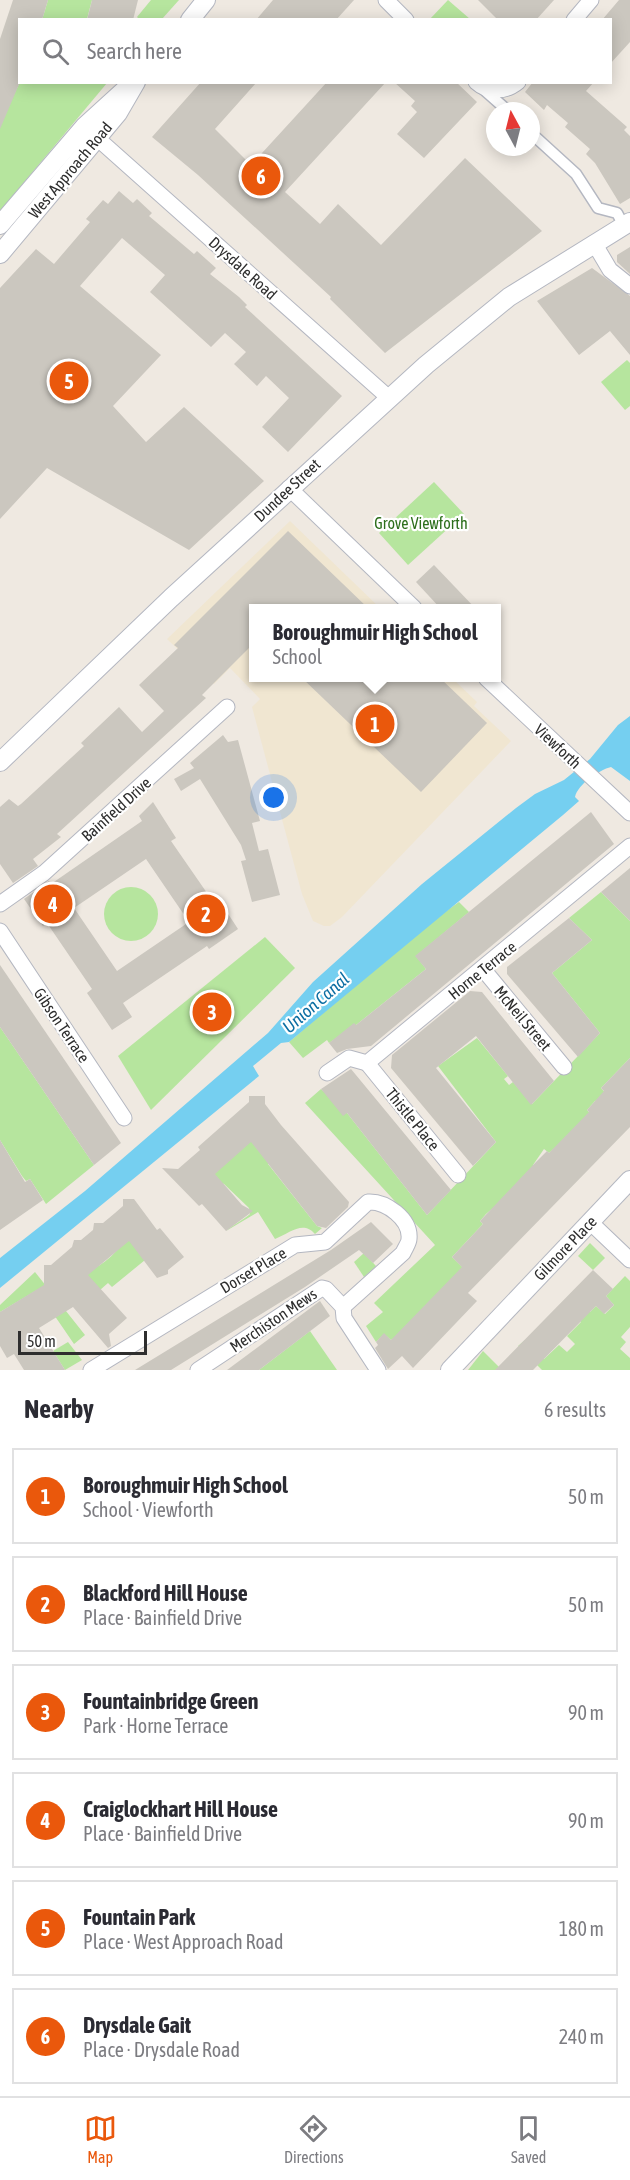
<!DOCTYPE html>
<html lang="en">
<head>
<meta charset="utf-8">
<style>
	:root { --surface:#fff; --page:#f2f2f3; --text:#2b2b33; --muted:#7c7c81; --line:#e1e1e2; --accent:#ea580c }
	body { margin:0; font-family:"Asap Condensed",sans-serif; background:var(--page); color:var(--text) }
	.compass { position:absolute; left:486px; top:102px; width:54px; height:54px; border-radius:50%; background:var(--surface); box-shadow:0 3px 15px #0003; rotate:353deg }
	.scale { position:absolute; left:18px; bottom:15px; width:129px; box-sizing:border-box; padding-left:6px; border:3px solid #2e2e2e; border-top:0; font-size:16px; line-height:21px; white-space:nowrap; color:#2e2e2e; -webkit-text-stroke:4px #fff; paint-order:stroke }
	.you { position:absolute; left:274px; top:798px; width:21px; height:21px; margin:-15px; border:4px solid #fff; border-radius:50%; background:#1a73e8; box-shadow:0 0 0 9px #1a73e833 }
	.badge { display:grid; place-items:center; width:39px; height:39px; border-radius:50%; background:var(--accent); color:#fff; font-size:20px; font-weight:700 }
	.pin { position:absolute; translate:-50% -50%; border:3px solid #fff; box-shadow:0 2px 6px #0006 }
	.popup { position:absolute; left:249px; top:604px; width:252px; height:78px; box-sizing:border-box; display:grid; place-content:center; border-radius:0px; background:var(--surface); filter:drop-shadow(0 2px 4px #0005); font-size:20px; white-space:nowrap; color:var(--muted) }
	.popup b { font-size:22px; color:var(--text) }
	.popup::after { content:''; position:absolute; left:50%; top:100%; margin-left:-12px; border:12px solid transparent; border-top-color:var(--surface) }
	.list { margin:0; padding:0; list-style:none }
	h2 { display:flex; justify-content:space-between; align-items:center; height:78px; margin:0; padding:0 24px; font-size:26px }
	h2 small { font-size:20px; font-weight:400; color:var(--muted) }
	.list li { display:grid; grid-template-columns:39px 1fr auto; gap:18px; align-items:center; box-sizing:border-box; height:96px; margin:0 12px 12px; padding:0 12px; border:2px solid var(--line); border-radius:0px }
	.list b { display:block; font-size:22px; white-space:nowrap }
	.list p { margin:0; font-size:20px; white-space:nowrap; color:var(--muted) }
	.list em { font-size:20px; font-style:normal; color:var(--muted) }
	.icon { flex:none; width:33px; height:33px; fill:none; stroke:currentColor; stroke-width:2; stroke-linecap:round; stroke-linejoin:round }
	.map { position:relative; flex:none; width:630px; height:1370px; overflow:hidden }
	.search { position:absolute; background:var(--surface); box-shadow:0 3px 15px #0003; left:18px; right:18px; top:18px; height:66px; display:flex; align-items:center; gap:15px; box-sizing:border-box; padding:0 21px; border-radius:0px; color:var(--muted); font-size:22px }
	.sheet { height:726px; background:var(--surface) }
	nav { display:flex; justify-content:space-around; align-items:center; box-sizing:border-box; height:84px; border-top:2px solid var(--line); background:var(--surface); font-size:16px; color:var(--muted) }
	nav a { display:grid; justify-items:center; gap:3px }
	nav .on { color:var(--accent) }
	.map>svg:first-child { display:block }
	.education { fill:#f0e6d1 }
	.green { fill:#b6e59e }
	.water { fill:#75cff0 }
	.building { fill:#cbc7bf; fill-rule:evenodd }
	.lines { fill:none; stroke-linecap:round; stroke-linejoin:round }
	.pedestrian-casing { stroke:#b4b7c1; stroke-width:13 }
	.minor-casing { stroke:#b4b7c1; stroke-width:17 }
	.tertiary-casing { stroke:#b4b7c1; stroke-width:20 }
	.pedestrian { stroke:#fff; stroke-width:10 }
	.minor { stroke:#fff; stroke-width:15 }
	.tertiary { stroke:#fff; stroke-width:18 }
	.labels { text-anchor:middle; stroke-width:4.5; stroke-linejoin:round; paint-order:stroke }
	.street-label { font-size:16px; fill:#2e2e2e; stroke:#fff }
	.park-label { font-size:16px; fill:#2c6e1b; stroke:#fff }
	.water-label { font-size:18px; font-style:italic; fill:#0d6fa3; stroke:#fff }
</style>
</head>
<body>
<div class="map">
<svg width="630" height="1370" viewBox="0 0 630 1370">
	<rect width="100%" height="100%" fill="#efe9e1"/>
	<polygon class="education" points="290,521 380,608 254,608 254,678 452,678 477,702 474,706 511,741 342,917 330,926 324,926 313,921 302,894 252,707 260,699 230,668 214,684 167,639"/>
	<g class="green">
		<polygon points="48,0 92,0 87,19 42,20"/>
		<polygon points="151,0 179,0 162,19 139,19 137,17"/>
		<polygon points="448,0 470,19 430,19"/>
		<polygon points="20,82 107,83 0,211 0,123"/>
		<polygon points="627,360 630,363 630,406 625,410 601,382"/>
		<polygon points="434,482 464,514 408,565 379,533"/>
		<circle cx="131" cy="914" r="27"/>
		<polygon points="601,892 630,921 630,1058 601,1088 609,1097 595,1101 587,1110 592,1115 549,1153 544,1149 533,1165 538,1170 486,1214 480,1221 483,1224 452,1257 478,1282 391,1340 384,1334 376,1342 366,1326 383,1312 374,1303 435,1245 305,1103 321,1089 347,1113 427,1215 496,1142 438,1066 477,1038 508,1076 504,1079 509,1085 513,1082 532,1104 600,1033 552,973 592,940 569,918"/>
		<polygon points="459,902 469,912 416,956 426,969 356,1025 329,1043 327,1040 303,1058 289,1042 428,924"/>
		<polygon points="265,937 295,968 151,1110 118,1056"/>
		<polygon points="0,1027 94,1165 46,1204 30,1179 26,1181 22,1176 0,1140"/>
		<path d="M254,1127L270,1162L268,1164L317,1226L322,1228L315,1234C303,1220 290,1233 275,1239L258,1212L226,1231C234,1224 243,1220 250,1214L249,1208L224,1184L206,1177Z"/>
		<path d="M129,1233L145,1260L112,1287L108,1283L100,1290L78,1274C101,1269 118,1253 129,1233Z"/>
		<polygon points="590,1243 605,1258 593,1270 578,1256"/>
		<polygon points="364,1253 376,1266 364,1277 354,1262"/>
		<polygon points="35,1272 85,1335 74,1344 37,1290 0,1312 0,1305"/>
		<polygon points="625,1276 630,1281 630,1327 621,1337 626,1342 620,1349 630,1358 630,1370 542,1370 518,1346 525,1340 544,1359 559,1345 567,1352 575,1344 567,1336 581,1322 561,1303 590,1312 596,1306 605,1314 614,1305 606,1296"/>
		<polygon points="310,1331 337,1370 259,1370"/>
		<polygon points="68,1342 82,1360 65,1370 53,1351"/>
		<polygon points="483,1351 502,1370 468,1370"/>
	</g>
	<path class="water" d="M630,716V781L611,767C599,770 578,784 575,797L579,801L563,815L289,1042L281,1043L253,1066L259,1076L0,1288V1258L85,1191L268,1033L313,982L422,884L516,808L535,794L564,780L590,759L618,725Z"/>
	<g class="building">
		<polygon points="13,0 48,0 42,20 20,20 20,82 0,129 0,39"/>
		<polygon points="92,0 138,0 133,20 87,20"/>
		<polygon points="273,0 354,0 336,20 256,20"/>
		<polygon points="478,0 554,0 536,20 498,20"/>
		<polygon points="619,0 630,0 630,42 610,64 610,20 602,20"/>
		<polygon points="201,82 257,82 215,129 251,165 327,82 386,82 285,192 320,224 338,204 381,245 465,158 542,231 385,353 330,299 331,297 198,175 152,137"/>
		<polygon points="394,82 456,82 477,102 424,158 397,134 417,112 411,106 415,101"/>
		<polygon points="533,82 594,82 586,91 627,127 624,130 630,136 630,198 620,204 595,163 586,154 590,149 565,127 568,123 547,105 544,110 525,92"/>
		<polygon points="119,191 133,203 137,199 152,213 149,216 194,254 197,251 216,268 210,274 239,297 247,305 245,307 342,396 288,452 262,427 289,398 266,376 257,386 234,364 246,352 225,333 211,347 150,292 165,275 122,238 80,286 161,355 113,406 146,442 184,407 264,481 189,550 47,468 0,519 0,288 36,249 54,264 90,222 86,219 103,200 108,204"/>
		<polygon points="630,247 630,274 617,262 617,255"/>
		<polygon points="592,268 630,296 630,355 610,331 579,355 537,301"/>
		<polygon points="288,531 369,609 254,609 254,643 202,695 206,698 57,834 61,837 33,859 38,866 13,883 0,864 0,807 9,799 18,806 21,804 84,746 81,743 119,707 142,732 164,711 139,685 178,648 174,645"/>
		<polygon points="434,565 476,609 441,609 416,582"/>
		<polygon points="302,678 440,678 487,723 421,792"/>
		<polygon points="223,735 228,742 238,740 260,821 252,823 259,851 268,849 280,895 252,902 241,861 246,860 241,845 200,779 181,791 174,779 194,768 190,763"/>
		<path d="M153,802L176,838L171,841L216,906L221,903L238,929L209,949L207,946L123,1003L132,1017L112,1030L87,993L92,989L47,923L43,926L24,899L49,881L51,884L142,821L139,816ZM146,859L189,922L117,971L74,908Z"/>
		<polygon points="591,812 614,844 371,1046 347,1049 337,1053 329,1043 354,1023 356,1025 426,969 415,956"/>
		<polygon points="630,868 630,921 601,892"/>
		<polygon points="569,918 592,940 552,973 600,1033 578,1057 507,974 507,967"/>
		<polygon points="0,965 121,1143 94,1165 0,1027"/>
		<polygon points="470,991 482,992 554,1081 531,1105 476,1036 436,1068 496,1142 473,1166 391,1068 392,1055"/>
		<polygon points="630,1058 630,1127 468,1293 477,1301 413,1368 402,1356 388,1369 375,1348 378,1345 376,1342 384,1333 391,1340 462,1267 452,1257 483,1224 480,1221 533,1165 547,1151 549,1153 589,1112 587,1110 604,1091 601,1088"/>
		<polygon points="351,1069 451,1190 427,1215 347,1113 343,1116 321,1089"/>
		<polygon points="249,1096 265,1096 265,1104 281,1125 349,1202 348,1207 326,1228 317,1226 251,1142 215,1174 242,1205 253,1211 226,1231 202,1204 199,1206 162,1168 178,1169 200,1150 198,1147 249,1102"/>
		<polygon points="0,1140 25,1182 30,1179 43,1200 0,1230"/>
		<polygon points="123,1199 134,1199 157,1230 160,1228 184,1257 168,1270 168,1274 157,1278 129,1241 88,1275 127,1318 109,1334 111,1346 108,1348 73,1307 39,1328 65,1370 24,1370 14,1354 7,1358 0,1346 0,1312 44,1285 44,1265 51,1265 72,1247 74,1240 81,1240 93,1230 94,1223 103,1223 115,1213 123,1206"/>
		<polygon points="371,1222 393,1244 373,1263 359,1250 305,1287 171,1370 135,1370 331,1250"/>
		<polygon points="593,1270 613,1289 606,1296 614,1305 604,1314 596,1306 533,1370 495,1370"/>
		<polygon points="320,1301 330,1316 259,1370 227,1370"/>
	</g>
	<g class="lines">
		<g class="pedestrian-casing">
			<g id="pedestrian">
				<polyline points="482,88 508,111"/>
				<polyline points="531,133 576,174 598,208 617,213 624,226"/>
			</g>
		</g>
		<g class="minor-casing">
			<g id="minor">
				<polyline points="386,0 406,20"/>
				<polyline points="574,20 591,0"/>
				<path d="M476,82C488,93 506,92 518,82"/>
				<polyline points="97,138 389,398"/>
				<polyline points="594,243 610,270 630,286"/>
				<polyline points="289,488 414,608"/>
				<polyline points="486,678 630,813"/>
				<polyline points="0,904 44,873 227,707"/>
				<polyline points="0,931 124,1118"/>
				<polyline points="483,969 564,1067"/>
				<polyline points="367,1063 458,1175"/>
				<polyline points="327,1073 349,1058 367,1063 630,846"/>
				<polyline points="590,1222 630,1260"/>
				<path d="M91,1370L295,1245L325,1242L368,1202C386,1201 411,1219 409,1239C409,1243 405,1248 403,1253L343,1307"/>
				<polyline points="198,1370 322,1288 326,1289 343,1307 344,1318 378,1370"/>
			</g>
		</g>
		<g class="tertiary-casing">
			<g id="tertiary">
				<polyline points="190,20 206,0"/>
				<polyline points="0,225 84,127 129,86"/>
				<polyline points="0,254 118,113 136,82"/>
				<polyline points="0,762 171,598 426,365 509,297 630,222"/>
				<polyline points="450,1370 630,1180"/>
			</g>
		</g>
		<use href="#pedestrian" class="pedestrian"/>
		<use href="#minor" class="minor"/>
		<use href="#tertiary" class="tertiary"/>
	</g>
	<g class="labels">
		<g class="street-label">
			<text transform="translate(70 170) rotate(-50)" y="6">West Approach Road</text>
			<text transform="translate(243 268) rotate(42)" y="6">Drysdale Road</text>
			<text transform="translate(287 490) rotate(-43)" y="6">Dundee Street</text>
			<text transform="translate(558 746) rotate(43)" y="6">Viewforth</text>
			<text transform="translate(116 809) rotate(-42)" y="6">Bainfield Drive</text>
			<text transform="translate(482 970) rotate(-39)" y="6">Horne Terrace</text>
			<text transform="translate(523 1018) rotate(50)" y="6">McNeil Street</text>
			<text transform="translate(62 1025) rotate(56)" y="6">Gibson Terrace</text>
			<text transform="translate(413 1119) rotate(51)" y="6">Thistle Place</text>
			<text transform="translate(565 1248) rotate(-46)" y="6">Gilmore Place</text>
			<text transform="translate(253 1270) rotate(-31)" y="6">Dorset Place</text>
			<text transform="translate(273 1320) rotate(-34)" y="6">Merchiston Mews</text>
		</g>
		<g class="park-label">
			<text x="421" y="529">Grove Viewforth</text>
		</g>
		<g class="water-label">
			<text transform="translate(316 1003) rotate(-41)" y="6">Union Canal</text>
		</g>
	</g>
</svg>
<svg class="compass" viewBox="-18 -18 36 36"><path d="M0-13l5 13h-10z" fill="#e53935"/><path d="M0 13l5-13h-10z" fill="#7c7c81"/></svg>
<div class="scale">50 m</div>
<div class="you"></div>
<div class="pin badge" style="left:375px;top:724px">1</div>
<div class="popup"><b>Boroughmuir High School</b>School</div>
<div class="pin badge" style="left:206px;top:914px">2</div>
<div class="pin badge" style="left:212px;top:1012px">3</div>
<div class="pin badge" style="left:53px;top:904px">4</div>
<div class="pin badge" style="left:69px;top:381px">5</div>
<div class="pin badge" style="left:261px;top:176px">6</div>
<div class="search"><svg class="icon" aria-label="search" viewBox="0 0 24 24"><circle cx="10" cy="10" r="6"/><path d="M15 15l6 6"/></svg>Search here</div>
</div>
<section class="sheet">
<h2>Nearby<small>6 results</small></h2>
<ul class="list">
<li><span class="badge">1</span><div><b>Boroughmuir High School</b><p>School · Viewforth</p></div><em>50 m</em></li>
<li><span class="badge">2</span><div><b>Blackford Hill House</b><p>Place · Bainfield Drive</p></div><em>50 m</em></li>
<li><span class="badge">3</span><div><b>Fountainbridge Green</b><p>Park · Horne Terrace</p></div><em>90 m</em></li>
<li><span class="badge">4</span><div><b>Craiglockhart Hill House</b><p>Place · Bainfield Drive</p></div><em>90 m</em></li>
<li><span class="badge">5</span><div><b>Fountain Park</b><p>Place · West Approach Road</p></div><em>180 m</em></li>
<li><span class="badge">6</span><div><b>Drysdale Gait</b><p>Place · Drysdale Road</p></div><em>240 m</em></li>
</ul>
</section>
<nav>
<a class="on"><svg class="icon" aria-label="map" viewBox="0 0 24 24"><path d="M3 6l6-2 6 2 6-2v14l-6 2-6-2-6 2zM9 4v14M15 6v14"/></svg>Map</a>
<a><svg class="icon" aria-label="directions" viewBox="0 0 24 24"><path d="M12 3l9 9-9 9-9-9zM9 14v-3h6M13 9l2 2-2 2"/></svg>Directions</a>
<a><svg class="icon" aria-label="saved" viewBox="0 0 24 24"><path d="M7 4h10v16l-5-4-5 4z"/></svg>Saved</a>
</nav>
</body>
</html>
